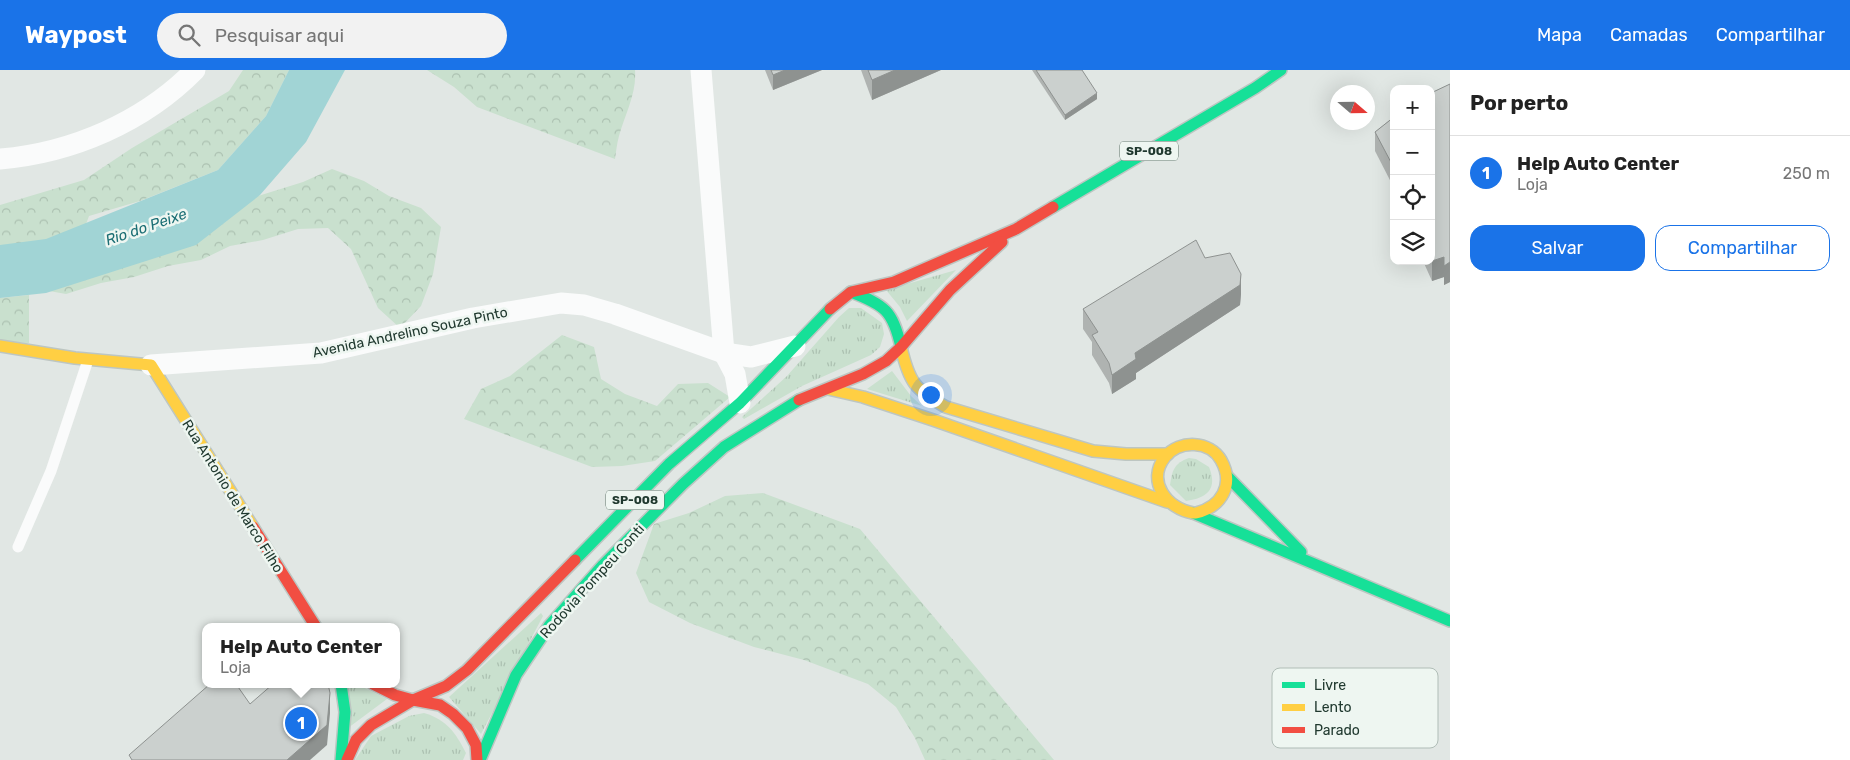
<!DOCTYPE html>
<html lang="pt">
<head>
<meta charset="utf-8">
<style>
	:root { --surface:#fff; --page:#f2f2f2; --text:#222; --muted:#767676; --line:#e0e0e0; --accent:#1a73e8 }
	body { margin:0; font-family:Rubik,sans-serif; background:var(--page); color:var(--text) }
	.controls { position:absolute; right:15px; top:15px; display:grid; overflow:hidden; border-radius:10px; box-shadow:0 5px 20px #0002 }
	.controls button { width:45px; height:45px; display:grid; place-items:center; padding:0; border:0; border-bottom:1px solid var(--line); background:var(--surface); color:var(--text); font:25px sans-serif }
	.compass { position:absolute; left:1330px; top:15px; width:45px; height:45px; border-radius:50%; background:var(--surface); box-shadow:0 5px 20px #0002; rotate:110deg }
	.you { position:absolute; left:930px; top:324px; width:18px; height:18px; margin:-12px; border:4px solid #fff; border-radius:50%; background:#1a73e8; box-shadow:0 0 0 8px #1a73e833 }
	.badge { display:grid; place-items:center; width:32px; height:32px; border-radius:50%; background:var(--accent); color:#fff; font-size:16px; font-weight:700 }
	.pin { position:absolute; translate:-50% -50%; border:2px solid #fff; box-shadow:0 1px 5px #0006 }
	.popup { position:absolute; left:202px; top:553px; width:198px; height:65px; box-sizing:border-box; display:grid; place-content:center; border-radius:10px; background:var(--surface); filter:drop-shadow(0 1px 4px #0005); font-size:16px; white-space:nowrap; color:var(--muted) }
	.popup b { font-size:19px; color:var(--text) }
	.popup::after { content:''; position:absolute; left:50%; top:100%; margin-left:-10px; border:10px solid transparent; border-top-color:var(--surface) }
	.list { margin:0; padding:0; list-style:none }
	h2 { display:flex; justify-content:space-between; align-items:center; height:65px; margin:0; padding:0 20px; font-size:21px }
	h2 small { font-size:16px; font-weight:400; color:var(--muted) }
	.list li { display:grid; grid-template-columns:32px 1fr auto; gap:15px; align-items:center; box-sizing:border-box; height:75px; padding:0 20px; border-top:1px solid var(--line) }
	.list b { display:block; font-size:19px; white-space:nowrap }
	.list p { margin:0; font-size:16px; white-space:nowrap; color:var(--muted) }
	.list em { font-size:16px; font-style:normal; color:var(--muted) }
	.actions { display:flex; gap:10px; padding:15px 20px }
	.actions a { flex:1; padding:11px 0; border:1px solid var(--accent); border-radius:15px; text-align:center; font-size:18px; color:var(--accent) }
	.actions .main { background:var(--accent); color:#fff }
	.icon { flex:none; width:28px; height:28px; fill:none; stroke:currentColor; stroke-width:2; stroke-linecap:round; stroke-linejoin:round }
	.map { position:relative; flex:none; width:1450px; height:690px; overflow:hidden }
	header { display:flex; align-items:center; gap:30px; box-sizing:border-box; height:70px; padding:0 25px; background:var(--accent); color:#fff }
	header strong { font-size:24px }
	nav { display:flex; gap:28px; margin-inline-start:auto; font-size:18px }
	.search { width:350px; height:45px; background:var(--page); display:flex; align-items:center; gap:12px; box-sizing:border-box; padding:0 18px; border-radius:28px; color:var(--muted); font-size:19px }
	main { display:flex }
	aside { flex:1; background:var(--surface) }
	.map>svg:first-child { display:block }
	.grass { fill:url(#grass-tufts) }
	.forest { fill:url(#forest-crowns) }
	.water { fill:#a1d4d5 }
	.lines { fill:none; stroke-linecap:round; stroke-linejoin:round }
	.fast-casing { stroke:#bdc6c2; stroke-width:14 }
	.slow-casing { stroke:#bdc6c2; stroke-width:14 }
	.jam-casing { stroke:#bdc6c2; stroke-width:14 }
	.lane { stroke:#fafbfb; stroke-width:11 }
	.street { stroke:#fafbfb; stroke-width:21 }
	.fast { stroke:#16e098; stroke-width:11 }
	.slow { stroke:#ffcf43; stroke-width:11 }
	.jam { stroke:#f24e42; stroke-width:11 }
	.wall { fill:#afb3b1 }
	.shaded-wall { fill:#8e9290 }
	.building { fill:#cbd0ce; stroke:#8e9290 }
	.labels { text-anchor:middle; stroke-width:5; stroke-linejoin:round; paint-order:stroke }
	.shield { fill:#eef6f1; stroke:#5e7269; stroke-width:1 }
	.shield-label { font-size:12px; font-weight:bold; fill:#20392f }
	.street-label { font-size:14px; fill:#20392f; stroke:#eef6f1 }
	.water-label { font-size:15px; font-style:italic; fill:#1b6e74; stroke:#eef6f1 }
	.key { fill:#eef6f1; stroke:#b0bdb7; stroke-width:1 }
	.key-label { font-size:14px; fill:#20392f }
</style>
</head>
<body>
<header>
<strong>Waypost</strong>
<div class="search"><svg class="icon" aria-label="search" viewBox="0 0 24 24"><circle cx="10" cy="10" r="6"/><path d="M15 15l6 6"/></svg>Pesquisar aqui</div>
<nav><a>Mapa</a><a>Camadas</a><a>Compartilhar</a></nav>
</header>
<main>
<div class="map">
<svg width="1450" height="690" viewBox="0 0 1450 690">
	<defs>
		<pattern id="grass-tufts" width="24" height="20" patternUnits="userSpaceOnUse" patternTransform="scale(1.25)"><rect width="24" height="20" fill="#c9e0ce"/><path d="M3 7l-1-3M5 7V3M7 7l1-3M15 17l-1-3M17 17v-4M19 17l1-3" fill="none" stroke="#acc1b1"/></pattern>
		<pattern id="forest-crowns" width="20" height="18" patternUnits="userSpaceOnUse" patternTransform="scale(1.25)"><rect width="20" height="18" fill="#c9e0ce"/><path d="M2 6a3 3 0 1 1 6 0M12 15a3 3 0 1 1 6 0" fill="none" stroke="#acc1b1"/></pattern>
	</defs>
	<rect width="100%" height="100%" fill="#e1e7e4"/>
	<g class="grass">
		<polygon points="956,200 907,251 900,237 886,220"/>
		<polygon points="849,238 861,238 882,253 884,264 880,277 871,285 802,316 744,349 742,347 787,306 839,247"/>
		<polygon points="892,301 911,326 922,336 867,319"/>
		<path d="M1189,388L1196,389L1209,397C1218,419 1207,428 1186,431L1170,415C1172,401 1174,393 1189,388Z"/>
		<polygon points="541,543 543,546 481,664 449,627"/>
		<polygon points="345,614 357,614 387,629 348,658"/>
		<path d="M424,643C447,650 455,662 466,683L463,690H355L371,666L409,646Z"/>
	</g>
	<g class="forest">
		<polygon points="243,0 289,0 266,46 218,100 140,131 89,146 82,165 0,189 0,135 84,110 132,78 229,21"/>
		<path d="M427,0H635C637,23 625,44 619,66C617,73 616,82 615,89L477,37L454,17Z"/>
		<polygon points="332,99 364,111 389,126 421,138 441,157 433,204 421,236 400,258 378,238 351,179 328,158 298,159 263,170 230,176 201,190 168,196 134,207 101,213 66,224 38,219 152,159 303,112"/>
		<polygon points="29,225 29,273 0,272 0,228"/>
		<polygon points="562,265 594,277 601,309 625,324 657,336 678,314 708,313 730,327 655,391 622,396 592,397 464,349 481,319 510,306"/>
		<polygon points="763,423 860,459 1054,690 925,690 915,668 896,637 868,614 804,590 754,577 690,553 649,532 636,503 654,454 689,443 725,426"/>
	</g>
	<polygon class="water" points="289,0 345,0 306,72 260,125 196,175 46,223 0,228 0,175 46,169 218,100 266,46"/>
	<g class="lines">
		<g class="fast-casing">
			<g id="fast">
				<polyline points="1053,137 1255,18 1281,0"/>
				<path d="M851,222C885,235 893,241 901,277"/>
				<polyline points="1227,406 1301,482"/>
				<polyline points="1193,443 1450,551"/>
				<polyline points="575,490 669,394 740,333 830,239"/>
				<polyline points="341,614 345,642 341,690"/>
				<polyline points="480,690 516,605 549,556 603,495 683,414 724,377 799,330"/>
			</g>
		</g>
		<g class="slow-casing">
			<g id="slow">
				<polyline points="0,276 75,288 151,295 253,457"/>
				<path d="M901,277C909,312 915,320 946,337L1093,381L1126,384H1168"/>
				<polyline points="828,319 863,327 933,350 1167,432"/>
				<path d="M1193,443C1167,439 1146,411 1165,387C1180,369 1210,371 1221,390C1235,415 1221,437 1196,443"/>
			</g>
		</g>
		<g class="jam-casing">
			<g id="jam">
				<polyline points="830,239 851,222 894,212 1016,159 1053,137"/>
				<polyline points="799,330 863,304 886,291 901,277 950,220 1002,172"/>
				<polyline points="253,457 316,557"/>
				<polyline points="373,614 395,625 413,630"/>
				<polyline points="413,630 440,635 453,644 467,658 476,675 477,690"/>
				<polyline points="347,690 356,670 371,655 413,630 446,616 467,600 575,490"/>
			</g>
		</g>
		<polyline class="lane" points="18,477 51,401 88,290"/>
		<g class="street">
			<polyline points="701,0 724,283 735,304 740,333"/>
			<path d="M0,89C72,83 144,52 195,0"/>
			<polyline points="151,295 321,283 473,248 561,233 584,235 615,244 724,283 751,287 795,276"/>
		</g>
		<use href="#fast" class="fast"/>
		<use href="#slow" class="slow"/>
		<use href="#jam" class="jam"/>
	</g>
	<g class="wall">
		<polygon points="765,0 822,0 773,20"/>
		<polygon points="861,0 941,0 872,30"/>
		<polygon points="1032,0 1082,0 1097,29 1065,50"/>
		<polygon points="1450,14 1450,212 1444,215 1444,207 1432,211 1423,191 1431,191 1431,23"/>
		<polygon points="1394,47 1394,118 1375,81 1375,62"/>
		<polygon points="1205,188 1241,224 1240,235 1136,303 1136,309 1112,324 1109,313 1092,285 1092,272 1083,259 1083,239"/>
	</g>
	<g class="shaded-wall">
		<polygon points="785,0 822,0 773,20 773,5"/>
		<polygon points="895,0 941,0 872,30 872,10"/>
		<polygon points="1097,23 1097,29 1065,50 1065,45"/>
		<polygon points="1444,187 1450,192 1450,212 1444,215 1444,207 1432,211 1432,191"/>
		<polygon points="1241,204 1241,224 1240,235 1136,303 1136,309 1112,324 1112,305 1135,283"/>
		<polygon points="330,623 330,643 327,675 310,690 287,690"/>
	</g>
	<g class="building">
		<polygon points="771,0 785,0 773,5"/>
		<polygon points="868,0 895,0 872,10"/>
		<polygon points="1036,0 1082,0 1097,23 1065,45"/>
		<polygon points="1450,14 1450,192 1444,196 1444,187 1432,191 1431,189 1431,23"/>
		<polygon points="1394,47 1394,98 1375,62"/>
		<polygon points="1196,170 1205,188 1230,183 1241,204 1240,215 1135,283 1136,289 1112,305 1109,293 1092,265 1098,262 1083,239"/>
		<polygon points="210,614 236,614 250,634 273,614 328,614 330,623 327,655 287,690 132,690 129,685"/>
	</g>
	<g class="labels">
		<g class="shield">
			<rect x="1120" y="71.5" width="58" height="19" rx="4"/>
			<rect x="606" y="420.5" width="58" height="19" rx="4"/>
		</g>
		<g class="shield-label">
			<text x="1149" y="85">SP-008</text>
			<text x="635" y="434">SP-008</text>
		</g>
		<g class="street-label">
			<text transform="translate(410 262) rotate(-12)" y="5">Avenida Andrelino Souza Pinto</text>
			<text transform="translate(233 426) rotate(58)" y="5">Rua Antonio de Marco Filho</text>
			<text transform="translate(592 511) rotate(-48)" y="5">Rodovia Pompeu Conti</text>
		</g>
		<g class="water-label">
			<text transform="translate(146 157) rotate(-19)" y="5">Rio do Peixe</text>
		</g>
	</g>
	<rect x="1272" y="598" width="166" height="80" rx="8" class="key"/>
	<rect x="1282" y="612" width="23" height="6" fill="#16e098"/>
	<rect x="1282" y="634" width="23" height="7" fill="#ffcf43"/>
	<rect x="1282" y="657" width="23" height="6" fill="#f24e42"/>
	<g class="key-label">
		<text x="1314" y="620">Livre</text>
		<text x="1314" y="642">Lento</text>
		<text x="1314" y="665">Parado</text>
	</g>
</svg>
<div class="controls">
<button>+</button>
<button>−</button>
<button><svg class="icon" aria-label="locate" viewBox="0 0 24 24"><circle cx="12" cy="12" r="6"/><path d="M12 2v4M12 18v4M2 12h4M18 12h4"/></svg></button>
<button><svg class="icon" aria-label="layers" viewBox="0 0 24 24"><path d="M12 4l9 5-9 5-9-5zM3 14l9 5 9-5"/></svg></button>
</div>
<svg class="compass" viewBox="-18 -18 36 36"><path d="M0-13l5 13h-10z" fill="#e53935"/><path d="M0 13l5-13h-10z" fill="#767676"/></svg>
<div class="you"></div>
<div class="pin badge" style="left:301px;top:653px">1</div>
<div class="popup"><b>Help Auto Center</b>Loja</div>
</div>
<aside>
<h2>Por perto<small></small></h2>
<ul class="list">
<li><span class="badge">1</span><div><b>Help Auto Center</b><p>Loja</p></div><em>250 m</em></li>
</ul>
<div class="actions"><a class="main">Salvar</a><a>Compartilhar</a></div>
</aside>
</main>
</body>
</html>
